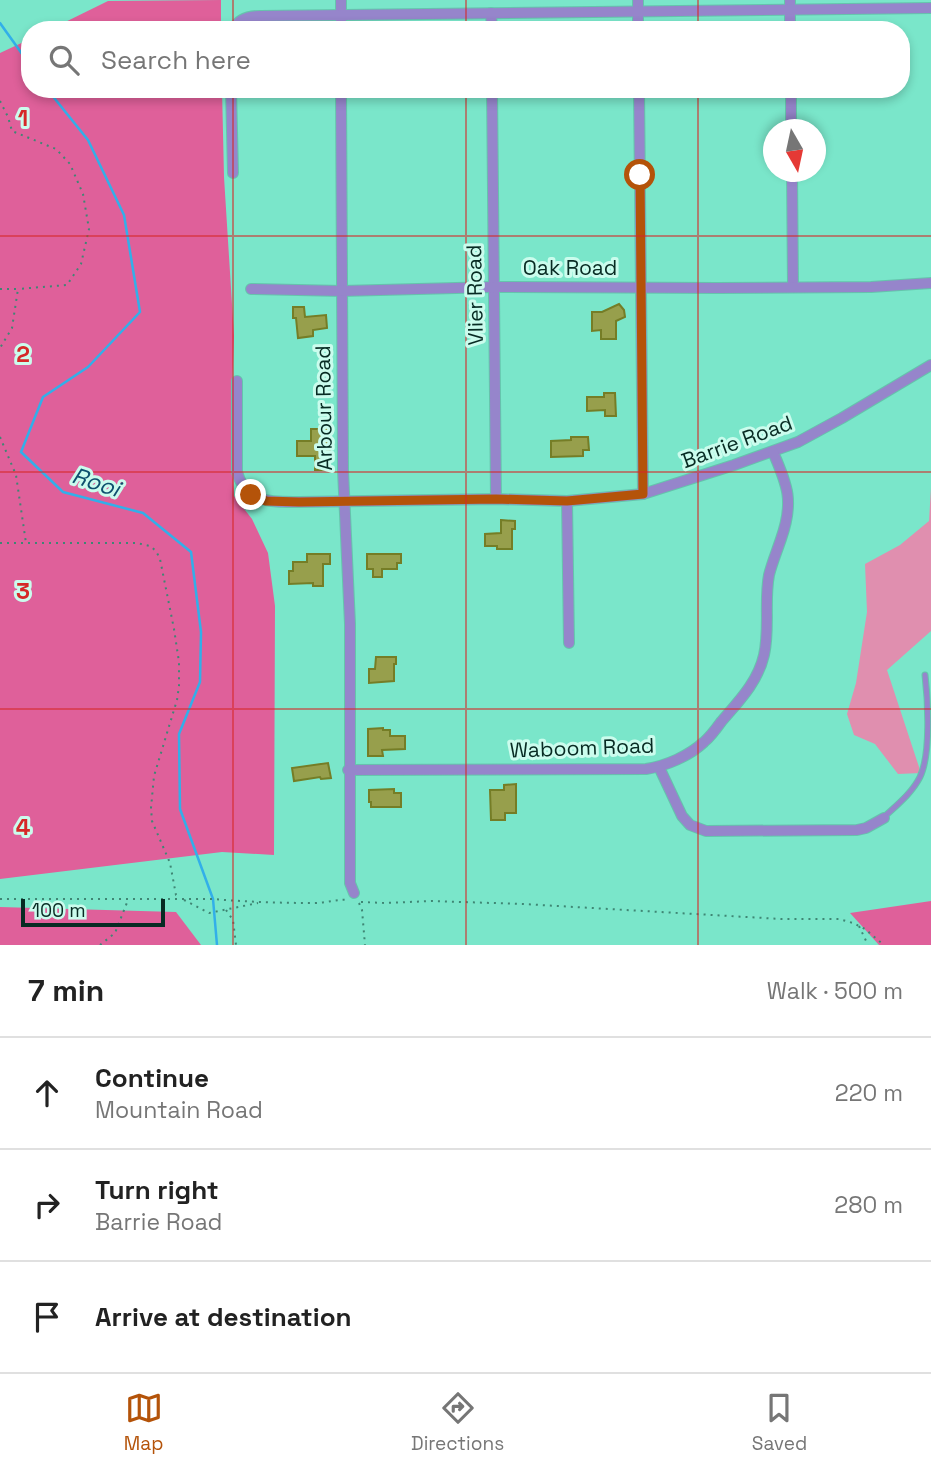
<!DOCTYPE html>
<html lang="en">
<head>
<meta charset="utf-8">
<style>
	:root { --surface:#fff; --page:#f2f2f2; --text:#222; --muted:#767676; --line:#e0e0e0; --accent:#b45309 }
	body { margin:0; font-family:"Space Grotesk",sans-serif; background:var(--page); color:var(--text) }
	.compass { position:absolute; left:763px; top:119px; width:63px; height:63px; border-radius:50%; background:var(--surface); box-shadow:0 4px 10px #0003; rotate:171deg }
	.scale { position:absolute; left:21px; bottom:18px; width:144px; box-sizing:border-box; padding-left:7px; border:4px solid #072b23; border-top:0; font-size:19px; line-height:24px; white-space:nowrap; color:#072b23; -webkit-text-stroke:5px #cbfced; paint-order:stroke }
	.stop { position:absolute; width:21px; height:21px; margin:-16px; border:5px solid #b45309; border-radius:50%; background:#fff }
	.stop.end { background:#b45309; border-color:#fff; box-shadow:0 2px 7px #0008 }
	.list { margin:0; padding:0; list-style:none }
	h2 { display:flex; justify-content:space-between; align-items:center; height:91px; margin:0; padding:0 28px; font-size:30px }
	h2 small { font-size:23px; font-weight:400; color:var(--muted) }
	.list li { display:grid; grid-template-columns:46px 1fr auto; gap:21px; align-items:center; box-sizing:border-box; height:112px; padding:0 28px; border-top:2px solid var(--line) }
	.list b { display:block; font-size:26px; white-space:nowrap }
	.list p { margin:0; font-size:23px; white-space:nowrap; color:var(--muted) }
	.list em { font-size:23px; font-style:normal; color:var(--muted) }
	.icon { flex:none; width:38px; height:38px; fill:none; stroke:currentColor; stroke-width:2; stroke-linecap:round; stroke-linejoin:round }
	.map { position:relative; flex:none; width:931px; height:945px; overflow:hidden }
	.search { position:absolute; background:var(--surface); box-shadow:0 4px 10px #0003; left:21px; right:21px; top:21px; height:77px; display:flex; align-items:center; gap:18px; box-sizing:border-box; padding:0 24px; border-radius:28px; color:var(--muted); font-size:26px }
	.sheet { height:427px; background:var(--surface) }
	nav { display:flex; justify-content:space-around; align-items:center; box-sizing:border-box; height:98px; border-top:2px solid var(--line); background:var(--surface); font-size:19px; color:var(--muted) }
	nav a { display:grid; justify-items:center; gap:4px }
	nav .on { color:var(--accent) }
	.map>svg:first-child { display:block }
	.green { fill:#e08faf }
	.forest { fill:#df609a }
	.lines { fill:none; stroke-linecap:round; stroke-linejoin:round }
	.stream { stroke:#32afe9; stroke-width:2.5 }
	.building { fill:#979f4c; stroke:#757d26; stroke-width:2 }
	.service-casing { stroke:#65c4ac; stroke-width:7 }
	.minor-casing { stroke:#65c4ac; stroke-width:12 }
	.path { stroke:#3f8674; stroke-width:2; stroke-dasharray:2 5; stroke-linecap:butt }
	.service { stroke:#9685cb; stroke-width:5 }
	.minor { stroke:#9685cb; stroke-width:10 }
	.route { stroke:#b45309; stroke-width:9 }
	.grid { fill:none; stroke:#d62828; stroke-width:2; stroke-opacity:0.55 }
	.labels { text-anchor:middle; stroke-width:6; stroke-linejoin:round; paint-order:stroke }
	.street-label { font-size:21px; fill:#072b23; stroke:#cbfced }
	.water-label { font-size:23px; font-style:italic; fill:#0e506e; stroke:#cbfced }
	.grid-label { font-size:23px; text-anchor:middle; font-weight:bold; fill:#d62828; stroke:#cbfced; stroke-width:6; stroke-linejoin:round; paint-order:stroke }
</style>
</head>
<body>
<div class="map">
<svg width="931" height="945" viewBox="0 0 931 945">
	<rect width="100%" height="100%" fill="#7ae6ca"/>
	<polygon class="green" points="931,488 931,631 887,670 921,773 898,774 875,744 854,735 847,714 856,683 867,612 865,564 900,545 929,521"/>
	<g class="forest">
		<polygon points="221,0 221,30 49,30 108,1"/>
		<polygon points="30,39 30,89 222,89 224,177 234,336 231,418 234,496 252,519 268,553 275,606 274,855 222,852 0,879 0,53"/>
		<polygon points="931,901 931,945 879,945 850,913"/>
		<polygon points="0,907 176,912 201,945 0,945"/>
	</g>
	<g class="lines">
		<g class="stream">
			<polyline points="0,23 30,65"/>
			<polyline points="47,89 88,140 124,215 140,312 88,367 43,397 21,452 63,492 143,513 191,552 201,632 200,682 179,734 180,809 213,899 217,945"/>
		</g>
	</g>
	<g class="building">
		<polygon points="619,304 624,310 625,317 616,321 616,339 601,339 601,330 592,331 592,312 602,312"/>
		<polygon points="293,307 304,307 305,317 326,315 327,328 313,330 313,336 298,338 296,318 293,318"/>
		<polygon points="604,393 615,393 616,416 605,416 605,410 587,411 587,397 604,397"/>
		<polygon points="320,425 330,425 330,470 315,470 315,456 297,456 297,441 311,441 311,429 320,429"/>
		<polygon points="571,437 588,437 589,450 583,450 583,456 551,457 551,441 571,440"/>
		<polygon points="501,520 515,521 515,529 512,529 512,549 497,549 497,546 485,546 485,534 501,533"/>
		<polygon points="307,554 330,554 330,564 323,564 323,586 313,586 313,583 289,584 289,571 293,571 293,562 307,562"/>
		<polygon points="367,554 401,554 401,563 397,563 397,569 382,569 382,577 373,577 373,569 367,569"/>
		<polygon points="376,657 396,657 396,664 394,664 394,681 369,683 369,669 375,669"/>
		<polygon points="383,728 383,730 390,730 390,736 405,736 405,749 382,750 383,756 368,756 368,729"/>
		<polygon points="328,763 331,778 321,779 320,777 294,781 292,768"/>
		<polygon points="516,784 516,813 505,813 505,820 491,820 490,790 504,790 504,785"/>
		<polygon points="394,789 394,793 401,793 401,807 371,807 371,802 369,802 369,790"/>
	</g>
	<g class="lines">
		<g class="service-casing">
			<path id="service" d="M884,817C897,805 912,793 920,777C931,754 928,700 925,675"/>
		</g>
		<g class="minor-casing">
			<g id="minor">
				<polyline points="341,0 341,30"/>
				<polyline points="638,0 638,30"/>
				<polyline points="790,0 790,30"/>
				<polyline points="491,13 492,30"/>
				<path d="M233,30C238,19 248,16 260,16L931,8"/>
				<polyline points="231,89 233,173"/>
				<polyline points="341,89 343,470 350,624 350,883 354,893"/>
				<polyline points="492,89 496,499"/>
				<polyline points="639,89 643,494"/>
				<polyline points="791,89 791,130"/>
				<polyline points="792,172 793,287"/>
				<polyline points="251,289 342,291 494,287 717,288 871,287 931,283"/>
				<path d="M237,381V472C246,504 273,502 299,502L496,499L567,501L643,494L734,465L798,442L842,418L931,365"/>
				<polyline points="567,501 569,643"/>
				<polyline points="659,767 682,816 690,825 706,831 857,830 866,828 884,818"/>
				<path d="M348,770L646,769C666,766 689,756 704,742C710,737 716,729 721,722C738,702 758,682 764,655C770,629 764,601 769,575C772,563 777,551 781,539C794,502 788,486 773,452"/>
			</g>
		</g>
		<g class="path">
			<polyline points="0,101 8,117 12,131 56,149 70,164 83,194 89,229 81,264 67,285 18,289"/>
			<polyline points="0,289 18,289 12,328 0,348"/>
			<polyline points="0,437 16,475 26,543"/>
			<polyline points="0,543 137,543 150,546 156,551 160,559 174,629 179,662 179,686 177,700 154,776 151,808 152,821 170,863 176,895 179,897"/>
			<path d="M0,899H213C247,902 281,903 315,903C327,903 336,899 348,900"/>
			<polyline points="184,900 209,913 258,903"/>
			<polyline points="361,902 385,903 432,901 523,904 781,919 839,919 853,923 865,929 884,945"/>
			<polyline points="359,903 362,910 365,945"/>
			<polyline points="226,910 233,920 236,945"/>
			<polyline points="859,926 868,945"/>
			<polyline points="100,945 115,933 128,900"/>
		</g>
		<use href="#service" class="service"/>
		<use href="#minor" class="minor"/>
	</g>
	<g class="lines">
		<polyline class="route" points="251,495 266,501 299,502 496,499 567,501 643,494 640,175"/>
	</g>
	<path class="grid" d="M233,0V30M466,0V30M698,0V30M233,89V945M466,89V945M698,89V945M0,236H931M0,472H931M0,709H931"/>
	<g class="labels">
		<g class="street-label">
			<text x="570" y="275">Oak Road</text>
			<text transform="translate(475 295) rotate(-91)" y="7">Vlier Road</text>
			<text transform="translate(324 408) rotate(-91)" y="7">Arbour Road</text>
			<text transform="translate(737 442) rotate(-20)" y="7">Barrie Road</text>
			<text transform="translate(582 748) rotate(-2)" y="7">Waboom Road</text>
		</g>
		<g class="water-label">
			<text transform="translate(96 482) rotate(18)" y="8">Rooi</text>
		</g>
	</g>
	<g class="grid-label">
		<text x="23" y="126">1</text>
		<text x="23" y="362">2</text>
		<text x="23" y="599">3</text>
		<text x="23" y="835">4</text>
	</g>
</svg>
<svg class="compass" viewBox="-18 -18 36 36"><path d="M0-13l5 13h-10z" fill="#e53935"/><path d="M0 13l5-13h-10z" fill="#767676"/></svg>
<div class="scale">100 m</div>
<div class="stop" style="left:640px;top:175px"></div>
<div class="stop end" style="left:251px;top:495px"></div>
<div class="search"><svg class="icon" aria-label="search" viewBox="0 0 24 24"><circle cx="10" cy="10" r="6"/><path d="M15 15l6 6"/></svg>Search here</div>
</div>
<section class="sheet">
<h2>7 min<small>Walk · 500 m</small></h2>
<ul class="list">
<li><svg class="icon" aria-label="ahead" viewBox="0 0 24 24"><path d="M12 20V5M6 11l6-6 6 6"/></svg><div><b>Continue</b><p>Mountain Road</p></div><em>220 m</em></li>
<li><svg class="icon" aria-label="right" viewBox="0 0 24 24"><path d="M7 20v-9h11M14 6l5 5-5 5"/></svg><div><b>Turn right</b><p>Barrie Road</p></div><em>280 m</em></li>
<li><svg class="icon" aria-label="arrive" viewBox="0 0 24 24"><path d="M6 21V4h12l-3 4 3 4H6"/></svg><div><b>Arrive at destination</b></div></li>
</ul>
</section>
<nav>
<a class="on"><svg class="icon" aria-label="map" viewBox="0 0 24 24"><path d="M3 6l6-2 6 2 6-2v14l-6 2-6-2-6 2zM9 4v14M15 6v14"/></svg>Map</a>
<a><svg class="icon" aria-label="directions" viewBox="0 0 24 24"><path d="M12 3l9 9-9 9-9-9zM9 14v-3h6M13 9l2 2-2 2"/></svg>Directions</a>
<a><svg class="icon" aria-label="saved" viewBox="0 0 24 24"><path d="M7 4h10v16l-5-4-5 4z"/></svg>Saved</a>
</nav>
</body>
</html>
